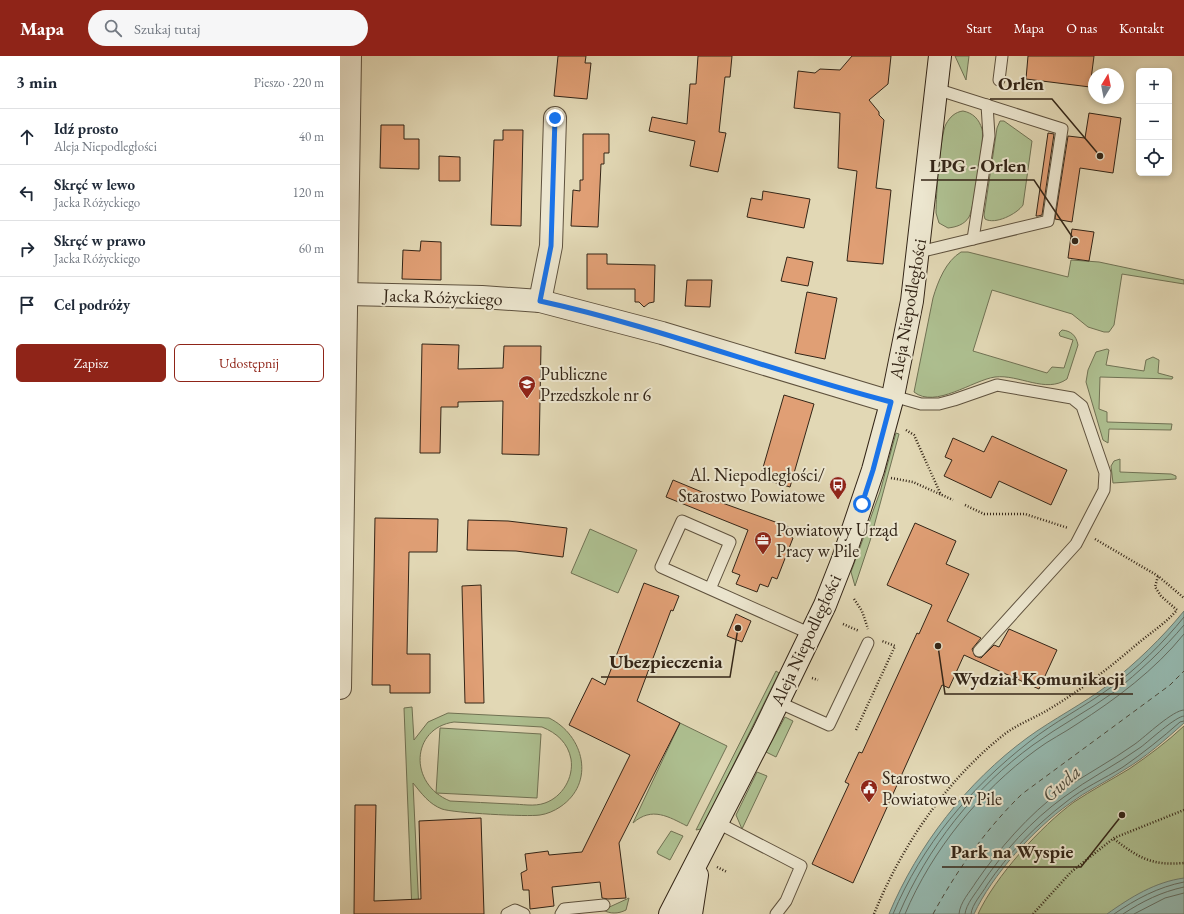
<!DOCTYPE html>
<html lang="pl">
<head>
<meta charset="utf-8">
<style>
	:root { --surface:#fff; --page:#f6f6f7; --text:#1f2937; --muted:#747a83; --line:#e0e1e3; --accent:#8f2418 }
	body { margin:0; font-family:"EB Garamond",serif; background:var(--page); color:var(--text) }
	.controls { position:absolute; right:12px; top:12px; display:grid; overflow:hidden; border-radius:6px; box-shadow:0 2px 6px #0003 }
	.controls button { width:36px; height:36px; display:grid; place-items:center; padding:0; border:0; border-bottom:1px solid var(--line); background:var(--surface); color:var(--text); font:20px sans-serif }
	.compass { position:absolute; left:748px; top:12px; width:36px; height:36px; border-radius:50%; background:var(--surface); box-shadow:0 2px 6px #0003; rotate:10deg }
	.stop { position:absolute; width:12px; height:12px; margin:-9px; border:3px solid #1a73e8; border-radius:50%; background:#fff }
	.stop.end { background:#1a73e8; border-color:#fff; box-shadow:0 1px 4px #0008 }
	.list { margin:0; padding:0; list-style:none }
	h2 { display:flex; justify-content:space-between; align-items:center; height:52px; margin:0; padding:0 16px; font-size:17px }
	h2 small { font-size:13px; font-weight:400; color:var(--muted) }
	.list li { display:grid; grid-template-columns:26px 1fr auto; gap:12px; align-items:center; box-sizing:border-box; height:56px; padding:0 16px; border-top:1px solid var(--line) }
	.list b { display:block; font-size:15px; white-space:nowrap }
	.list p { margin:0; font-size:13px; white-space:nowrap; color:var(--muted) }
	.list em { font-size:13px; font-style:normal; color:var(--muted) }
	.actions { display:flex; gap:8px; padding:12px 16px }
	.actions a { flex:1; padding:9px 0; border:1px solid var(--accent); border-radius:6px; text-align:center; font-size:14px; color:var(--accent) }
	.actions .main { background:var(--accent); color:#fff }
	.icon { flex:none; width:22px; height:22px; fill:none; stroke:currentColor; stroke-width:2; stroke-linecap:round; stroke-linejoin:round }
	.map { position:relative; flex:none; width:844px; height:858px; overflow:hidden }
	header { display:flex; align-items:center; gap:24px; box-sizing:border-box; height:56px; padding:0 20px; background:var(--accent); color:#fff }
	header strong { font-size:19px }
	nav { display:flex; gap:22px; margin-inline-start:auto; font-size:14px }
	.search { width:280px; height:36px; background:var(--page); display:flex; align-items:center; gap:10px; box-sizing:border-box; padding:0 14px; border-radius:22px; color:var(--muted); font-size:15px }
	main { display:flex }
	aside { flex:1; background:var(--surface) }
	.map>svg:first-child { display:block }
	.green { fill:#aec091; stroke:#707254; fill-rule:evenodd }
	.water { fill:#95b9b0; stroke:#6e7e73 }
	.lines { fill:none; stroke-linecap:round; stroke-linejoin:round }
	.shore { stroke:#646f64; stroke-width:1 }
	.ferry { stroke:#4c4a3d; stroke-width:1; stroke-dasharray:5 4; stroke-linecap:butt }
	.building { fill:#e09f75; stroke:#332517 }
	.lane-casing { stroke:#5f523e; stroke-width:13 }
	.street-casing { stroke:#5f523e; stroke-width:24 }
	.secondary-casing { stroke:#332517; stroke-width:24 }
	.path { stroke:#332517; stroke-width:2.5; stroke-dasharray:1 2; stroke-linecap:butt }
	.lane { stroke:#ece6cf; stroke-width:11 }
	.street { stroke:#ece6cf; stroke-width:22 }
	.secondary { stroke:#ece6cf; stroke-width:22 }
	.route { stroke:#1a73e8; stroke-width:5 }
	.labels { text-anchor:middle; stroke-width:4; stroke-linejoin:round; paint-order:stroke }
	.street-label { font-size:18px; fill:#332517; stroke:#ece6cf }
	.poi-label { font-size:18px; fill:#332517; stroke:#ece6cf; text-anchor:start }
	.water-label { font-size:19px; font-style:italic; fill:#4c4a3d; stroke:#ece6cf }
	.leader { fill:none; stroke:#332517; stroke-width:1.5 }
	.callout-dot { fill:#332517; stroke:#ece6cf; stroke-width:1.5 }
	.callout-label { font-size:19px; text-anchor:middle; font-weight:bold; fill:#332517; stroke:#ece6cf; stroke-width:4; stroke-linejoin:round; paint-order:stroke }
</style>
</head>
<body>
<header>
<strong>Mapa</strong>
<div class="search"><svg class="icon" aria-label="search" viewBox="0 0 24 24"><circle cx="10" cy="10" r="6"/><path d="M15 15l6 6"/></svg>Szukaj tutaj</div>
<nav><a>Start</a><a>Mapa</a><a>O nas</a><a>Kontakt</a></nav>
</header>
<main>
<aside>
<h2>3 min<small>Pieszo · 220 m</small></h2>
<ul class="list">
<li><svg class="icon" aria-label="ahead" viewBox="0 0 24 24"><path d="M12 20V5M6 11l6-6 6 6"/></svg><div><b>Idź prosto</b><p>Aleja Niepodległości</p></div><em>40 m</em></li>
<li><svg class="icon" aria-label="left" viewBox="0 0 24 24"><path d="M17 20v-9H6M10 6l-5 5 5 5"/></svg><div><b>Skręć w lewo</b><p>Jacka Różyckiego</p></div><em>120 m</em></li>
<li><svg class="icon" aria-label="right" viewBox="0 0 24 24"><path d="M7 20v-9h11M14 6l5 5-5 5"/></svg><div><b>Skręć w prawo</b><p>Jacka Różyckiego</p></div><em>60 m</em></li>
<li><svg class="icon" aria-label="arrive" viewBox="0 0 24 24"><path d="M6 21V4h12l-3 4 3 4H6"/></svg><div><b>Cel podróży</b></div></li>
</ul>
<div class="actions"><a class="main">Zapisz</a><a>Udostępnij</a></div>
</aside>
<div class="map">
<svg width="844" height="858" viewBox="0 0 844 858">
	<rect width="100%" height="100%" fill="#e2d8b5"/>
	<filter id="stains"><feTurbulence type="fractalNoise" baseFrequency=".005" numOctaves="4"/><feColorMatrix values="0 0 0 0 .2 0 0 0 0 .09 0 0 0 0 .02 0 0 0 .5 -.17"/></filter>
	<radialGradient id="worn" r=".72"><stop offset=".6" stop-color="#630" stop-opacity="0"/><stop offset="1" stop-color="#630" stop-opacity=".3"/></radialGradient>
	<g class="green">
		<polygon points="615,0 629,0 626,24"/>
		<path d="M623,55C633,57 639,63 642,73C645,82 634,152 629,161C624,169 616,171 608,172L599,167L596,157C596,140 600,80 606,68C610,61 615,56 623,55Z"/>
		<path d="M660,65H664L692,85L683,149C677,158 655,169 645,163L644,159L657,72Z"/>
		<path d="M621,196H628L728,221L731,204L759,206L844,224V228L782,218L774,269L769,276H764L748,271L732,258L652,234L633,295L707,317L712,311L724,312L733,284L720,280L719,277L722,274C731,275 736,279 738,289L727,323C706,338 679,318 655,321C633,324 595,353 574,336L593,242C598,225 606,205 621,196Z"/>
		<polygon points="767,293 769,294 766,309 804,315 806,304 813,301 819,304 818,317 833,321 832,323 760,321 759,353 767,356 767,366 832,368 831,374 769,373 768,387 763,384 746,326 748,314 756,296"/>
		<polygon points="556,377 559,378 530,485 515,530 511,516 540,436"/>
		<polygon points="780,403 780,416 831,418 836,420 836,423 773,427 771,410 774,405"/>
		<polygon points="250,473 297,494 278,537 231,517"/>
		<polygon points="436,615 439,617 367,762 361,773 356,774"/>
		<path d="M72,651L74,684L88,666L108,657L209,662C244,679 256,727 220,751C214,755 207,758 200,759C188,761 113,757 102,753C89,748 82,738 73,727L79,856H72L64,652ZM114,666L202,671C217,677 228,687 231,703C234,722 222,741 205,747C194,751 182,748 171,748C151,747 130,746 110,745C68,728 71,672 114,666Z"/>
		<polygon points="445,661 453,665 436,701 426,696"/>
		<path d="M340,667L387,690L347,770C329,761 312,750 293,767Z"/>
		<path d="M844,670V858H638C655,821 701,770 734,746C752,734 771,724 789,713C808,700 827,686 844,670Z"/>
		<polygon points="100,672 201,678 197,742 96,737"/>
		<polygon points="417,716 427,720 402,773 396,759"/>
		<polygon points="331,775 343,780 330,804 318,798 317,796"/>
		<path d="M289,842L286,854C278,858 270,858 263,854Z"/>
	</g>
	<g class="water">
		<path d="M844,555V667C825,684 806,701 784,714C766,726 746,735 729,748C694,773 652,819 634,858H549C578,789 627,726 687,682C713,663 743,648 768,629C796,607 822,582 844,555Z"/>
		<path d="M844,822V858H767C791,841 815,826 844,822Z"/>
	</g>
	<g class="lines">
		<g class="shore">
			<path d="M553,858C582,789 630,732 689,686C714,666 744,651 770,632C797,613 823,587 844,561"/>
			<path d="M559,858C587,792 635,731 693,689C719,670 748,655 774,636C799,616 824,593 844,569"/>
			<path d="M565,858C592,794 640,735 696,694C709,684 724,677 737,668C776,643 815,614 844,578"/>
			<path d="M619,858C620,846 630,836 636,826C658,794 689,758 721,735C745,719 771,705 795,688C806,680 833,654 844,654"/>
			<path d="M625,858C626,848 636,837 641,829C663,796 692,764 724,741C748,723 776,709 801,691C809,685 836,660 844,660"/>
			<path d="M631,858C632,848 642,838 647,829C668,798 696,769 726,746C743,732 764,723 783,711C803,697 822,682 840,666L844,665"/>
			<path d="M774,858C796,843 818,831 844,826"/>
			<path d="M783,858C803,845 821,836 844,831"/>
			<polyline points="794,858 825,842 844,837"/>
		</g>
		<path class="ferry" d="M593,858C617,814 646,773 682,738L830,629L844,615"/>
	</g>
	<g class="building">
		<polygon points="218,0 246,0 245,7 251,7 247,43 214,40"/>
		<polygon points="358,0 392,0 390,21 385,21 379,76 386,77 378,116 350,110 355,85 309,75 312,61 347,68 350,28 356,28"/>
		<polygon points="512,0 551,0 548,28 529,44 539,56 539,59 544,64 536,132 551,134 543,208 507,205 517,115 498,112 500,57 454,52 458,15 475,17 480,13 500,14"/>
		<polygon points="688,0 754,0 750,31 686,23"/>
		<polygon points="749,57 781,62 773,117 740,112 732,166 715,163 728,80 745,82"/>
		<polygon points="41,69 64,69 64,83 79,83 79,113 40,112"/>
		<polygon points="163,74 183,74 181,170 151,169 154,84 163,84"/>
		<polygon points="708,77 714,78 702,159 698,160 696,160"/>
		<polygon points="243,78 269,78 269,97 264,97 264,108 261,108 258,171 231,170 233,134 240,135 240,124 243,124"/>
		<polygon points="99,100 120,101 120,125 99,125"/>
		<polygon points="423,135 470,143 464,172 407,161 411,142 422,144"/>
		<polygon points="732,173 754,176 749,205 728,202"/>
		<polygon points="81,185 101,186 101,224 62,223 63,194 80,195"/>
		<polygon points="247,198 267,198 267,208 315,209 314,246 309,247 304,251 299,246 295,246 295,233 247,233"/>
		<polygon points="447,201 473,206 468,230 441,225"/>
		<polygon points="347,224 372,224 370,251 345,250"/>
		<polygon points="467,236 497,242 485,303 455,297"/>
		<polygon points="82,288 119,289 118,313 163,312 164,290 201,290 199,399 162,398 163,345 118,346 118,351 101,351 100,397 80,397"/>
		<polygon points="444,339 474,348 450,431 420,422"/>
		<polygon points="652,380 727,414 711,449 659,425 651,442 604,420 612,404 605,401 613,382 644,396"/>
		<polygon points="333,424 374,441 374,444 452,472 449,480 453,482 437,523 432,521 428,531 420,528 417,536 396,528 400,519 392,516 408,474 326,441"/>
		<polygon points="35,462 98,463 97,496 69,496 67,598 90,598 90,637 50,637 50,629 32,629"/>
		<polygon points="128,464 168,465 227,472 223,501 176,495 127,494"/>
		<polygon points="575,467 616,485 606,508 629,518 607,565 641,582 632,593 635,600 641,602 654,589 659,591 669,573 717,594 699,633 624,599 609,632 602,629 513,827 472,808 509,728 505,726 519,696 522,697 577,577 579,578 592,549 547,529"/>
		<polygon points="304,527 339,540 333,555 331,554 297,645 340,667 279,787 286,842 268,843 262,842 260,826 212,831 214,850 190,853 189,834 183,834 181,817 187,814 185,798 208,795 209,799 242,796 290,699 229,669 252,622 265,629"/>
		<polygon points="141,529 144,647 125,647 122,530"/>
		<polygon points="396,558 411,565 402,586 387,580"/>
		<polygon points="15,749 36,749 34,845 81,843 79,765 141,762 144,858 14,858"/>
	</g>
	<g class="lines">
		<g class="lane-casing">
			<g id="lane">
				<polyline points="659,24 662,0"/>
				<polyline points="633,183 649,80 647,49"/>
				<polyline points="579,196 708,165 722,73 596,33"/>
				<polyline points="553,340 581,348 599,348 614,344 657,329 732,342 742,350 765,417 764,434 736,488 639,595"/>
				<polyline points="370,533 390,486 342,465 321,511 471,578"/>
				<polyline points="438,646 489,669 528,587"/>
				<polyline points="378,767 461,810 446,845 436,858"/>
				<polyline points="167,858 175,854 184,858"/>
				<polyline points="221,858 224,853 264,849"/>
			</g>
		</g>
		<g class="street-casing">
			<g id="street">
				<polyline points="7,238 142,241 200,245 322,277 551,346"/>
				<polyline points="200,245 211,190 215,62"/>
				<polyline points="0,632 10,0"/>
			</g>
		</g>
		<g class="secondary-casing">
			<g id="secondary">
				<polyline points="330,858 423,677 485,549 503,503 533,414 553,340 572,245 600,0"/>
				<polyline points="351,858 357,819"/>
			</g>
		</g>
		<g class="path">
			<polyline points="566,374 574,379 601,439"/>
			<polyline points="551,422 573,426 613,444"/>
			<polyline points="625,449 644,458 685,458 728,472"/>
			<polyline points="755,483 818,520 844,542"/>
			<polyline points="514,543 522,555 528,573"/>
			<polyline points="503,568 519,575"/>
			<polyline points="472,622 478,624"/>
			<polyline points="516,674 555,590 542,585"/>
			<path d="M774,783C799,802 812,810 844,807"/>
			<polyline points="377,811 387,816"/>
			<path d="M534,858C562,789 607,723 666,677C680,667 697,661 711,652C741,634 769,612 796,589C810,577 825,568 837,554L821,540L815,531L818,520"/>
			<polyline points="693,858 731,816 774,782 844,754"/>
		</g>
		<use href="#lane" class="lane"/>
		<use href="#street" class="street"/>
		<use href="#secondary" class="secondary"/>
	</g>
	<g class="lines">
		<path class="route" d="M215,62L211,190L200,245C319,271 433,316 551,346L533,414L522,448"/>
	</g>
	<defs>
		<g id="school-pin" transform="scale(0.9)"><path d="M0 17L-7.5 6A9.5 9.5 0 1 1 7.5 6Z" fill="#8f2418" stroke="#ece6cf"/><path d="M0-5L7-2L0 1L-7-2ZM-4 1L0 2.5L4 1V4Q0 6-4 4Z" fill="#fff"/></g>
		<g id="bus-pin" transform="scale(0.9)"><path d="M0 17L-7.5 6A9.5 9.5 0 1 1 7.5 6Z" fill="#8f2418" stroke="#ece6cf"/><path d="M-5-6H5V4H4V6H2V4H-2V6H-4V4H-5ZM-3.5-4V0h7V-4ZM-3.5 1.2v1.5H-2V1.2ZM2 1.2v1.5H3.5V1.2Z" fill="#fff"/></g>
		<g id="office-pin" transform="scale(0.9)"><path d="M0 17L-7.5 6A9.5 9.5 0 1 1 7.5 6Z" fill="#8f2418" stroke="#ece6cf"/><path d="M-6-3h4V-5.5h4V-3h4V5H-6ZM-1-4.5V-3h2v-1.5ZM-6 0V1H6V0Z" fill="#fff"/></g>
		<g id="civic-pin" transform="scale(0.9)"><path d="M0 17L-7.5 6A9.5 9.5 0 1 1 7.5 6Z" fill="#8f2418" stroke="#ece6cf"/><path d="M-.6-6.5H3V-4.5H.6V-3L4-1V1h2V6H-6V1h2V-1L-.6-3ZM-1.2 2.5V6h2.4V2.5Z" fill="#fff"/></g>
	</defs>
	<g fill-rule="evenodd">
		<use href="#school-pin" x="187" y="328"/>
		<use href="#bus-pin" x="498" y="429"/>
		<use href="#office-pin" x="423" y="484"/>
		<use href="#civic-pin" x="529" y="732"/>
	</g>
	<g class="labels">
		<g class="street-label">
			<text transform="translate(103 241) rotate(2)" y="6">Jacka Różyckiego</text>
			<text transform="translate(568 253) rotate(-80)" y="6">Aleja Niepodległości</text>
			<text transform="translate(466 584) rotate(-65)" y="6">Aleja Niepodległości</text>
		</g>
		<g class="poi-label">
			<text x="200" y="324">Publiczne<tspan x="200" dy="21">Przedszkole nr 6</tspan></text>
			<text x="485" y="425" text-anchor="end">Al. Niepodległości/<tspan x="485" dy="21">Starostwo Powiatowe</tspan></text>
			<text x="436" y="480">Powiatowy Urząd<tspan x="436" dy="21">Pracy w Pile</tspan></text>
			<text x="542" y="728">Starostwo<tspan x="542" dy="21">Powiatowe w Pile</tspan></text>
		</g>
		<g class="water-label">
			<text transform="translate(721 727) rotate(-42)" y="7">Gwda</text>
		</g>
	</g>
	<path class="leader" d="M760 100L712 43H650M735 185L694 124H581M398 572L390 621H261M598 590L605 638H793M782 759L741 811H602"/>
	<g class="callout-dot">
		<circle cx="760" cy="100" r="4"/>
		<circle cx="735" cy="185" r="4"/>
		<circle cx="398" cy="572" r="4"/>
		<circle cx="598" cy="590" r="4"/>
		<circle cx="782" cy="759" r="4"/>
	</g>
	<g class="callout-label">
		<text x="681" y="34">Orlen</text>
		<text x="638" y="116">LPG - Orlen</text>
		<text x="326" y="612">Ubezpieczenia</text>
		<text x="699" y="629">Wydział Komunikacji</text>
		<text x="672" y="802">Park na Wyspie</text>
	</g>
	<rect width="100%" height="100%" filter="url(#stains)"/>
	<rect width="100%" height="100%" fill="url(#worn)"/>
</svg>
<div class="controls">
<button>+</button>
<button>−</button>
<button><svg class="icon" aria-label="locate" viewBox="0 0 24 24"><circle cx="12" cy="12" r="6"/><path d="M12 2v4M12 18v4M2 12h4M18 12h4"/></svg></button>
</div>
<svg class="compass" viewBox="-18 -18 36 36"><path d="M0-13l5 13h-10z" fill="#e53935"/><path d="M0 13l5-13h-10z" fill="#747a83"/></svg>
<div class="stop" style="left:522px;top:448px"></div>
<div class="stop end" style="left:215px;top:62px"></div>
</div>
</main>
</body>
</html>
